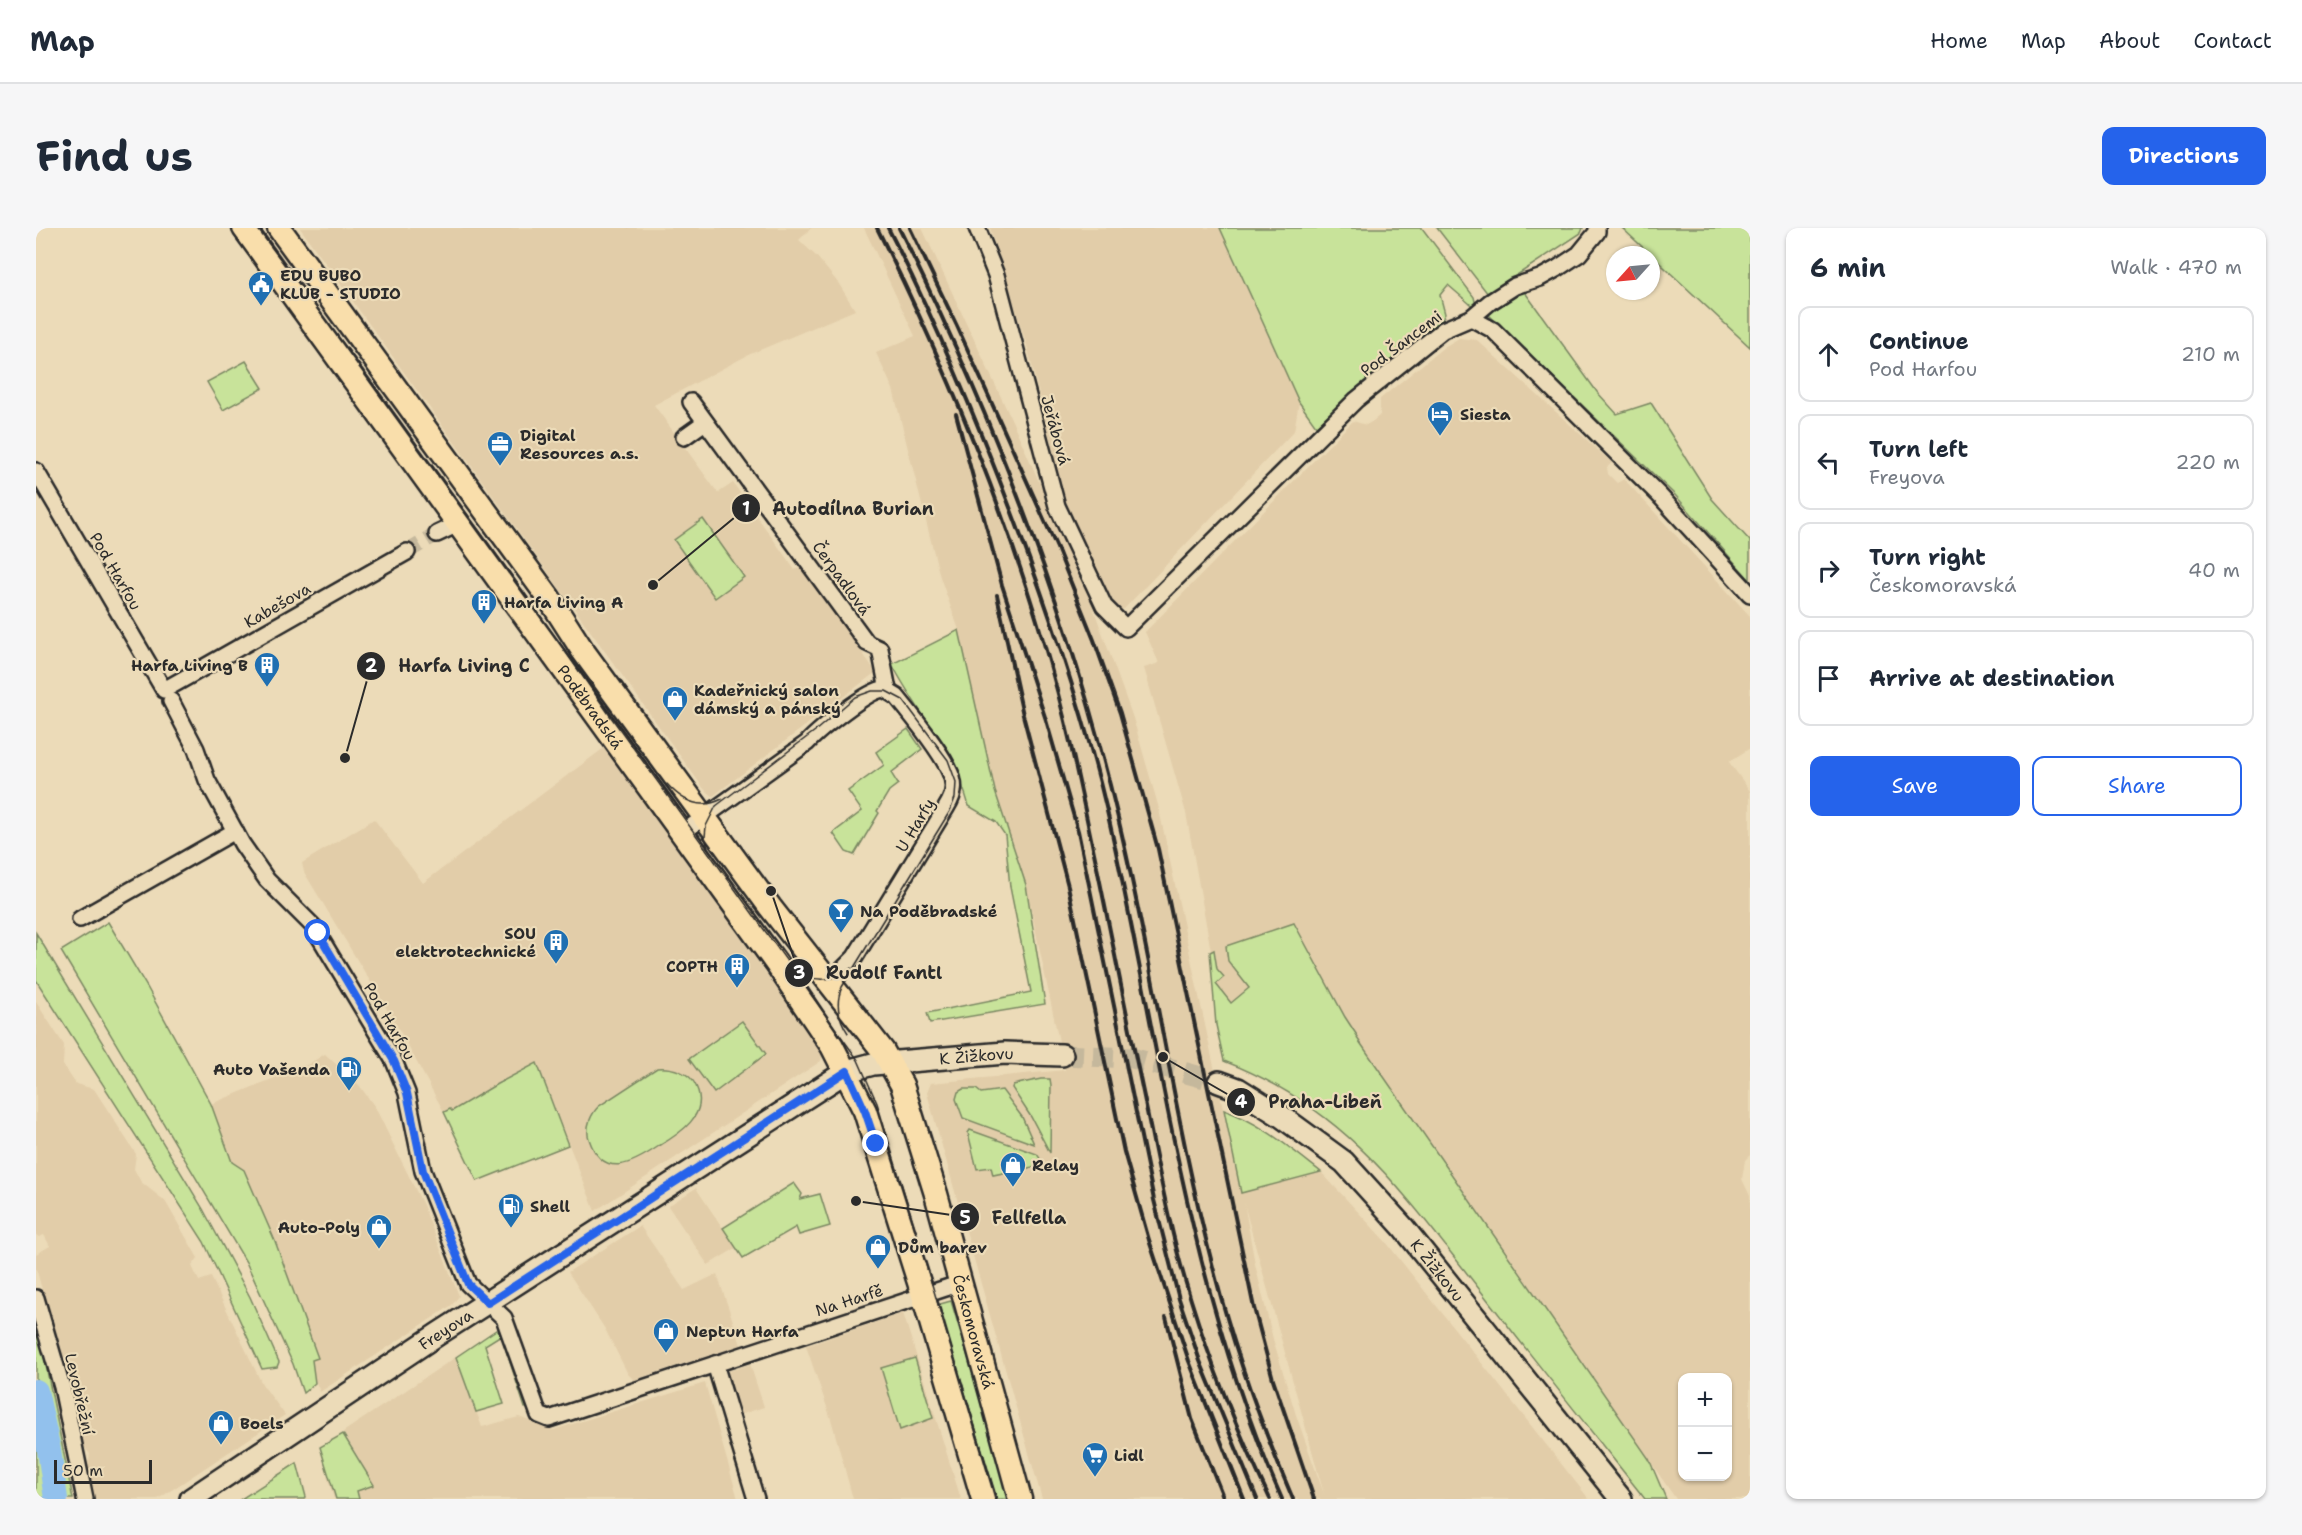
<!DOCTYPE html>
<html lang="en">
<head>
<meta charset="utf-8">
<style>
	:root { --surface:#fff; --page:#f6f6f7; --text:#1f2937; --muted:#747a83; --line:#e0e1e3; --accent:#2563eb }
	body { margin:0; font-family:"Shantell Sans",sans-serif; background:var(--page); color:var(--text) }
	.controls { position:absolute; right:18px; bottom:18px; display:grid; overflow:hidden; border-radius:12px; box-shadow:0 2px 4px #0004 }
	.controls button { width:54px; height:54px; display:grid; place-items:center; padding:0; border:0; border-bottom:2px solid var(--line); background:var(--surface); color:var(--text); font:30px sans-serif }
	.compass { position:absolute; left:1570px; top:18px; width:54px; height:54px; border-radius:50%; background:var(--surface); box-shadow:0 2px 4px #0004; rotate:243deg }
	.scale { position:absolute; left:18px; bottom:15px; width:98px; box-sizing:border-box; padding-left:6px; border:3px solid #2b2b2b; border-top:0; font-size:16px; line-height:21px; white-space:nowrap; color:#2b2b2b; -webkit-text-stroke:4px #ecdbb8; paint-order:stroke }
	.stop { position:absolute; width:18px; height:18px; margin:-14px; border:4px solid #2563eb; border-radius:50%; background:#fff }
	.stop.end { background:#2563eb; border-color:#fff; box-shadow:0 2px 6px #0008 }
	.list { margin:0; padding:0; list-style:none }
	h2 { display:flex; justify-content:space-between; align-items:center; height:78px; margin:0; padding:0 24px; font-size:26px }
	h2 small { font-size:20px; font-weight:400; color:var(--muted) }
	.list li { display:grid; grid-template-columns:39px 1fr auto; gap:18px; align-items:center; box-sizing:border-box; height:96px; margin:0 12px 12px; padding:0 12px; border:2px solid var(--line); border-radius:12px }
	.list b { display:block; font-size:22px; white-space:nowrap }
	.list p { margin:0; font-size:20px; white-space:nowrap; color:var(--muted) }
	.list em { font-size:20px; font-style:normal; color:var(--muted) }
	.actions { display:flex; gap:12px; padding:18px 24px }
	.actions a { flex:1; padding:14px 0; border:2px solid var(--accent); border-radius:12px; text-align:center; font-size:21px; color:var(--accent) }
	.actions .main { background:var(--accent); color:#fff }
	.icon { flex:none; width:33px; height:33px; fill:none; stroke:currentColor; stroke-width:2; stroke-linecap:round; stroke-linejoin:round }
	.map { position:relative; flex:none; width:1714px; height:1271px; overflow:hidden; border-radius:12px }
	header { display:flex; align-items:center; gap:36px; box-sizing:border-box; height:84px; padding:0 30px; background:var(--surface); border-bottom:2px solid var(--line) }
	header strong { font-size:28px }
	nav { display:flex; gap:33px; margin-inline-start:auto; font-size:21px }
	.intro { display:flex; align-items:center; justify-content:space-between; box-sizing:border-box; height:144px; padding:0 36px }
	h1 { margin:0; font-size:42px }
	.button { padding:15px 27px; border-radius:12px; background:var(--accent); color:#fff; font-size:21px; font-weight:700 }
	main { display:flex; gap:36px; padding:0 36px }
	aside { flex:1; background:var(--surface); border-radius:12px; box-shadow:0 2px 4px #0004 }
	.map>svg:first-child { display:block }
	.built { fill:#e2cda9; fill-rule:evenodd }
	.green { fill:#c8e39a; stroke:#7a8762; stroke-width:1.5 }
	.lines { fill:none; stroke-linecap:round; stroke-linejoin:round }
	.river { stroke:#92c1ed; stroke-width:24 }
	.street-tunnel { stroke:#c5b89c; stroke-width:15; stroke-dasharray:15 8; stroke-linecap:butt }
	.secondary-tunnel { stroke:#c5b89c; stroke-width:21; stroke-dasharray:21 10; stroke-linecap:butt }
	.street-casing { stroke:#2b2b2b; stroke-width:20 }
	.secondary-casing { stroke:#2b2b2b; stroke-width:26 }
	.primary-casing { stroke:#2b2b2b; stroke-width:27 }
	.street { stroke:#ecdbb8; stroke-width:15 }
	.secondary { stroke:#ecdbb8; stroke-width:21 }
	.primary { stroke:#f9deab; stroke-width:22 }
	.tram { stroke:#2b2b2b; stroke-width:1.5 }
	.rail { stroke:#2b2b2b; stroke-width:4 }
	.route { stroke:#2563eb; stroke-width:8 }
	.labels { text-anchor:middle; stroke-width:4.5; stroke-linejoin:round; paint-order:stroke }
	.poi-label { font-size:16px; font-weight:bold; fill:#2b2b2b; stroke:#ecdbb8; text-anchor:start }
	.street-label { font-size:16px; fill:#2b2b2b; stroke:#ecdbb8 }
	.leader { fill:none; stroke:#2b2b2b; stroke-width:2 }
	.callout-dot { fill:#2b2b2b; stroke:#ecdbb8; stroke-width:2 }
	.mark-label { font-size:18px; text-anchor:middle; font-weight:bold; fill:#fff }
	.callout-label { font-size:18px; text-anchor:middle; font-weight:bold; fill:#2b2b2b; stroke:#ecdbb8; stroke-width:4.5; stroke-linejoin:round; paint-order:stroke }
</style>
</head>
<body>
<header>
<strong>Map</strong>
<nav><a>Home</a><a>Map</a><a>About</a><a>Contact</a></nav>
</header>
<div class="intro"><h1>Find us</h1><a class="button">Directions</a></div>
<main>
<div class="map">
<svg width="1714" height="1271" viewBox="0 0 1714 1271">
	<rect width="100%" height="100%" fill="#ecdbb8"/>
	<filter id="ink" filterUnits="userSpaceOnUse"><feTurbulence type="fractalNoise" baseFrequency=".0167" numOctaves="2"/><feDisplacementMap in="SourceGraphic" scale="12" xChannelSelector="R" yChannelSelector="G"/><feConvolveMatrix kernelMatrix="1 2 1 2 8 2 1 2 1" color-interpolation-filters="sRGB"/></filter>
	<g filter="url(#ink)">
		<g class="built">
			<polygon points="264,0 775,0 763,12 781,29 803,56 819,82 712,127 618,177 682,265 697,255 759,342 765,339 840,444 677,568 668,561"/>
			<path d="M828,0H886L978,197L1050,360L1097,490L1122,577L1205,965L1285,944L1350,1014L1553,1271H1006L891,865L895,855L1029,842L990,657L959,563L923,402L904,349L857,161L840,125L879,108ZM1208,975V976L1288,1266L1260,1187L1237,1111L1219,1036Z"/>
			<polygon points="954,0 1184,0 1263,174 1258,203 1088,381 1083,381 1074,372 1030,275 991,118"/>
			<path d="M1423,110L1441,112L1576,235L1571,239L1572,246L1581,255L1588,251L1714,388V520L1693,534L1714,563V927L1709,932L1706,951L1714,968V1271H1640L1321,810L1322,809L1309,789L1192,732L1214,760L1195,775L1179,755L1181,741L1178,723H1175L1150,585L1108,440L1123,435L1109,404L1317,193L1330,197L1337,193L1344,187V171L1408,119ZM1646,1150H1692V1248H1646Z"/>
			<polygon points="568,520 572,520 634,607 634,611 787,825 785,833 559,983 501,835 416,883 414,881 408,884 360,796 268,644 266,635 338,591 387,655"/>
			<polygon points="0,774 28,817 27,837 40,856 58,861 100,926 98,941 105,954 129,973 162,1030 156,1038 163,1053 175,1049 226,1156 249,1187 122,1271 55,1271 51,1244 54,1226 44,1214 37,1156 28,1140 0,1040 0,1026 14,1018 8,1007 3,1009 0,1007"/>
			<polygon points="289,826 323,857 339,879 387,977 423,1068 416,1077 284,1164 276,1144 276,1132 282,1130 239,1013 206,942 196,934 175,876 273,836"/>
			<polygon points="660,960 700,1020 672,1037 632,978"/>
			<polygon points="604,998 648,1062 681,1046 705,1117 598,1152 592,1146 569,1101 532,1044"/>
			<polygon points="867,1085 925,1271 817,1271 795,1191 770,1118"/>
			<polygon points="420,1129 446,1199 483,1189 517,1202 669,1155 702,1271 298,1271 291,1248 327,1237 307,1204"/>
			<polygon points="714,1136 728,1179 687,1192 673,1150"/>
		</g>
		<g class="green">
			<polygon points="1184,0 1386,0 1438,69 1441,82 1412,57 1404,67 1409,86 1403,97 1332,153 1280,198 1263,174"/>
			<polygon points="1401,0 1547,0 1545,5 1452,66"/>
			<polygon points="1586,0 1714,0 1714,119"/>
			<polygon points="1488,63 1561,164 1581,186 1615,175 1676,271 1714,313 1714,352 1639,267 1452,86"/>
			<polygon points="210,133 227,160 187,182 171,154"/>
			<polygon points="667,291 708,349 679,370 638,312"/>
			<path d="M923,402L959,563L990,657L1009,776L894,795L891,785L995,764L974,659L969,607L960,594L933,578C918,523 882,486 856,436Z"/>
			<polygon points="872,501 886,521 855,545 862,556 853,563 841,583 843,585 818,627 810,624 797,605 826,583 812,563 848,537 840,524"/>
			<polygon points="72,694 111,759 175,876 196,934 208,942 239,1013 282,1130 276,1132 279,1155 267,1165 257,1136 210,1034 25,723"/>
			<path d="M1258,695L1309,789L1322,809L1321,810L1613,1231L1630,1271H1609C1556,1204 1503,1138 1451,1071C1372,971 1313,881 1188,833L1180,797L1174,724L1178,722L1181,741L1188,749L1180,756L1195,775L1213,760L1192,733L1190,718Z"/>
			<polygon points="0,705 167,981 214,1069 243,1134 241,1139 226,1141 168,1014 0,752"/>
			<polygon points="706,793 730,826 678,865 653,831"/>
			<polygon points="501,835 532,917 441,953 408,884 414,881 416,883 461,856"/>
			<path d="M621,840C636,839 654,844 660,858C674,887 643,906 623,918C598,935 567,953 553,911C549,899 555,886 563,878Z"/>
			<polygon points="1005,851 1014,851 1015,857 1014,925 995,889 976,860 977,857"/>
			<polygon points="927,861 940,861 945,865 966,862 986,889 998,916 927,890 920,871 922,864"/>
			<path d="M1188,882C1225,895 1254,920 1285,944L1205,965Z"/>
			<polygon points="934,902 1001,926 1005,932 1002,938 957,947 955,939 941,941 932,905"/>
			<polygon points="758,955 766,966 764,971 784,966 794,998 763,1007 760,999 707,1030 687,1000"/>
			<polygon points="915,1073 975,1271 956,1271 897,1078"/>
			<polygon points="0,1101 5,1113 37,1271 0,1271"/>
			<polygon points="460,1102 467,1102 494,1179 489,1180 465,1107 449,1117 468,1176 440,1184 420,1129"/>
			<polygon points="879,1130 897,1190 864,1202 845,1140"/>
			<polygon points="307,1206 338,1257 321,1263 323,1271 300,1271 284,1219"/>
			<polygon points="261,1235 270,1269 268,1271 205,1271"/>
		</g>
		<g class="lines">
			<polyline class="river" points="0,1163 13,1222 20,1271"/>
			<polyline class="street-tunnel" points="371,324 401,306"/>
			<polyline class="secondary-tunnel" points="1026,827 1096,830 1183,854"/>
			<g class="street-casing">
				<g id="street">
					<polyline points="941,0 960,47 1021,278 1068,378 1090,400 1320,172 1407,102 1435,90 1454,74 1479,58 1504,50 1522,40 1543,26 1561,4 1561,0"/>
					<polyline points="1435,90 1457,102 1623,267 1714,366"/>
					<polyline points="655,174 831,415 844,421 852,462"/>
					<polyline points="648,209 669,194"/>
					<polyline points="0,243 128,462 371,324"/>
					<polyline points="401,306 422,296"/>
					<polyline points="135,473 160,521 171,552 206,616 231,652 277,698 358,833 371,865 387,943 432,1056 468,1090 503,1187 513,1191 925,1055"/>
					<path d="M646,605L771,515C783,502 832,462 848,461L861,469C874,485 915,535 917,554C919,563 915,572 910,580L819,729L804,744L795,758"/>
					<polyline points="44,691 199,603"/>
					<polyline points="0,1070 26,1159 49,1271"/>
					<polyline points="679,1136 720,1271"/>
				</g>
			</g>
			<g class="secondary-casing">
				<g id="secondary">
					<path id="s1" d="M1183,854L1202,861L1245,888L1308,934L1367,999L1585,1271"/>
					<path id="s2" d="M155,1271L402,1106L811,843L837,836L969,825L1026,827"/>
				</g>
			</g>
			<g class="primary-casing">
				<g id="primary">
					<path id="s3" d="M208,0L740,735L796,818L829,883L887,1067L947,1271"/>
					<path id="s4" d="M243,0L513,370L547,423L734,679L847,823L866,857L900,966L984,1271"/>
				</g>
			</g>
			<use href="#street" class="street"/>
			<use href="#secondary" class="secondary"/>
			<use href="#primary" class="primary"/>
			<g class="tram">
				<polyline points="221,0 333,150 490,367 575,489 822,832 841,875 961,1271"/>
				<path d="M631,556C646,573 665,582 686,571"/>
				<path d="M672,620L669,609L670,598L680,578L779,503L819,469L836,463H850L867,472L912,532L920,554L919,570L914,583L806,759C799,775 802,790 812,805"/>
				<path d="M760,742C778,755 798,754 815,740"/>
			</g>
			<g class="rail">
				<path d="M841,0C923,164 992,335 1034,514C1061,632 1083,751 1108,869C1122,937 1134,1005 1155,1072C1176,1140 1203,1206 1234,1271"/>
				<path d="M852,0C901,95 942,195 980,295C1015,389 1048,485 1071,583C1124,813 1149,1053 1246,1271"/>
				<path d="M863,0C957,188 1034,386 1082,590C1118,740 1139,894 1178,1043C1198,1121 1225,1197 1257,1271"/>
				<polyline points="874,0 921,98 1021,320 1058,412 1084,485 1122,621 1218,1080 1237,1151 1278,1271"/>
				<polyline points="920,186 966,357 1010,492 1042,603 1118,972 1143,1071 1164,1133 1221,1271"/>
				<polyline points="961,367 987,487 1032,658 1088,924 1113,1012 1153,1133 1208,1271"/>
				<polyline points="1130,1089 1156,1191 1188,1271"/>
			</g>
		</g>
	</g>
	<g class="lines" filter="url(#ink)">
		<polyline class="route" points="282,705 358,833 371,865 387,943 432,1056 452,1075 811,843 829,883 840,916"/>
	</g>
	<defs>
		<g id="civic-pin" transform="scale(1.35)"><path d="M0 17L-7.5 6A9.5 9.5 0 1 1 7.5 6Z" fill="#1f6fb2" stroke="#ecdbb8"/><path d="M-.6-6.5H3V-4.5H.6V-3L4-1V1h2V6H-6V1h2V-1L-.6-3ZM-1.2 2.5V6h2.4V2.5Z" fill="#fff"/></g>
		<g id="hotel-pin" transform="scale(1.35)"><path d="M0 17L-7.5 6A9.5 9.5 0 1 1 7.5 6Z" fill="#1f6fb2" stroke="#ecdbb8"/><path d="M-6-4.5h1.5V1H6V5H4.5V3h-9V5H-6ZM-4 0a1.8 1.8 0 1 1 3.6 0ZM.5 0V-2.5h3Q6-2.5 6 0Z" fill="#fff"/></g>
		<g id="office-pin" transform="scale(1.35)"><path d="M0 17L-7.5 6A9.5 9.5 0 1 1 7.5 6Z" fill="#1f6fb2" stroke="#ecdbb8"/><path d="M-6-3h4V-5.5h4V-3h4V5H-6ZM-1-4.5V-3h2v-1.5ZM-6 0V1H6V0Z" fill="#fff"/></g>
		<g id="building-pin" transform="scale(1.35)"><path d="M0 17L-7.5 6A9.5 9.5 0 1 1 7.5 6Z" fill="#1f6fb2" stroke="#ecdbb8"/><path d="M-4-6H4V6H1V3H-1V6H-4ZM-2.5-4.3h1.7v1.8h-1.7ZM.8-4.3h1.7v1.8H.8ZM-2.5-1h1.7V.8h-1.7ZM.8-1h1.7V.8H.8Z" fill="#fff"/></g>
		<g id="shop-pin" transform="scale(1.35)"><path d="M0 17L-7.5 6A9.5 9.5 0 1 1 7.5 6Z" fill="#1f6fb2" stroke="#ecdbb8"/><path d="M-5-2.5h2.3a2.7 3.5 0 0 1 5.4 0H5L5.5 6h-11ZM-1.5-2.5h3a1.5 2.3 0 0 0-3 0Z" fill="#fff"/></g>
		<g id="bar-pin" transform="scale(1.35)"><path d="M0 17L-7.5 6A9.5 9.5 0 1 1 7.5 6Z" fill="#1f6fb2" stroke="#ecdbb8"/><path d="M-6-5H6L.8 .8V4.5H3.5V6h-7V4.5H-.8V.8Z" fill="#fff"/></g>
		<g id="fuel-pin" transform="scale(1.35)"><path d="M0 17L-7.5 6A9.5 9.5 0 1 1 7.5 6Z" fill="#1f6fb2" stroke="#ecdbb8"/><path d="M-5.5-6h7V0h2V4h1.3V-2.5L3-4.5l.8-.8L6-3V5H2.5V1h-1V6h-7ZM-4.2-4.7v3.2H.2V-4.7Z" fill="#fff"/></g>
		<g id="supermarket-pin" transform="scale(1.35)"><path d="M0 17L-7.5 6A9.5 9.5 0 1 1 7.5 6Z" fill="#1f6fb2" stroke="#ecdbb8"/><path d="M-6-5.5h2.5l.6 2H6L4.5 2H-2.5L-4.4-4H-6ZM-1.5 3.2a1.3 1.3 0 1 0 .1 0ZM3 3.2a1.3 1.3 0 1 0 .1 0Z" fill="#fff"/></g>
	</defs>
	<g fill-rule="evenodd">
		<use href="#civic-pin" x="225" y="56"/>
		<use href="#hotel-pin" x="1404" y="186"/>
		<use href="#office-pin" x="464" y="216"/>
		<use href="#building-pin" x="448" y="374"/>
		<use href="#building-pin" x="231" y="437"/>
		<use href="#shop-pin" x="639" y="471"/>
		<use href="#bar-pin" x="805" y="683"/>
		<use href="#building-pin" x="520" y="714"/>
		<use href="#building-pin" x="701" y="738"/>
		<use href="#fuel-pin" x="313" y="841"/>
		<use href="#shop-pin" x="977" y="937"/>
		<use href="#fuel-pin" x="475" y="978"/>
		<use href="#shop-pin" x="343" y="999"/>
		<use href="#shop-pin" x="842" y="1019"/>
		<use href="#shop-pin" x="630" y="1103"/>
		<use href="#shop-pin" x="185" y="1195"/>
		<use href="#supermarket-pin" x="1059" y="1227"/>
	</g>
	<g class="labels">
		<g class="poi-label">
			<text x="244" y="53">EDU BUBO<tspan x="244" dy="18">KLUB - STUDIO</tspan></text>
			<text x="1424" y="192">Siesta</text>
			<text x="484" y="213">Digital<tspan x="484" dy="18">Resources a.s.</tspan></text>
			<text x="468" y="380">Harfa Living A</text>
			<text x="212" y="443" text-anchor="end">Harfa Living B</text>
			<text x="658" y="468">Kadeřnický salon<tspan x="658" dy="18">dámský a pánský</tspan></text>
			<text x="824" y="689">Na Poděbradské</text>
			<text x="500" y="711" text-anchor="end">SOU<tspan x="500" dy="18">elektrotechnické</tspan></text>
			<text x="682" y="744" text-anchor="end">COPTH</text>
			<text x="294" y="847" text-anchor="end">Auto Vašenda</text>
			<text x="996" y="943">Relay</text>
			<text x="494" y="984">Shell</text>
			<text x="324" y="1005" text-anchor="end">Auto-Poly</text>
			<text x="862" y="1025">Dům barev</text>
			<text x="650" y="1109">Neptun Harfa</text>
			<text x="204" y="1201">Boels</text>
			<text x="1078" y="1233">Lidl</text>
		</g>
		<g class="street-label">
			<text transform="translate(1365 115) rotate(-37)" y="6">Pod Šancemi</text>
			<text transform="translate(1020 202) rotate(75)" y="6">Jeřábová</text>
			<text transform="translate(80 343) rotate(60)" y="6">Pod Harfou</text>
			<text transform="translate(806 350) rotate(54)" y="6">Čerpadlová</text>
			<text transform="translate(241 377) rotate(-30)" y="6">Kabešova</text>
			<text dy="6" stroke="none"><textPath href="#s3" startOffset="591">Poděbradská</textPath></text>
			<text transform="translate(879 597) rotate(-59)" y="6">U Harfy</text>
			<text transform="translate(354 793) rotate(60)" y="6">Pod Harfou</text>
			<text dy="6" stroke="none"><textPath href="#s2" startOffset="914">K Žižkovu</textPath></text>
			<text dy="6" stroke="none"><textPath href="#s1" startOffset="292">K Žižkovu</textPath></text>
			<text transform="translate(813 1072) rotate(-18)" y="6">Na Harfě</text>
			<text dy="6" stroke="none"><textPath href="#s2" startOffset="306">Freyova</textPath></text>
			<text dy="6" stroke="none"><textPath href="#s4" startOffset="1317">Českomoravská</textPath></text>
			<text transform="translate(44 1166) rotate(77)" y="6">Levobřežní</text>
		</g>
	</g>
	<path class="leader" d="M617 357L710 280M309 530L335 438M735 663L763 745M1127 829L1205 874M820 973L929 989"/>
	<g class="callout-dot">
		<circle cx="617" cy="357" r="6"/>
		<circle cx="309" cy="530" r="6"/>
		<circle cx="735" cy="663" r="6"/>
		<circle cx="1127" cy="829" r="6"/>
		<circle cx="820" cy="973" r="6"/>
		<circle cx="710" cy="280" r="15"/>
		<circle cx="335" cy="438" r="15"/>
		<circle cx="763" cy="745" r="15"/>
		<circle cx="1205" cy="874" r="15"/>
		<circle cx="929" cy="989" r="15"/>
	</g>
	<g class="mark-label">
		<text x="710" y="287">1</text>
		<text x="335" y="444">2</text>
		<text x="763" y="751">3</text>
		<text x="1205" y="880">4</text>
		<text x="929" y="996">5</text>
	</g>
	<g class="callout-label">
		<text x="817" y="287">Autodílna Burian</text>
		<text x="428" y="444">Harfa Living C</text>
		<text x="848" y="751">Rudolf Fantl</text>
		<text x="1289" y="880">Praha-Libeň</text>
		<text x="993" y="996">Fellfella</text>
	</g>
</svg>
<div class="controls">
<button>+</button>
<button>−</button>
</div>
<svg class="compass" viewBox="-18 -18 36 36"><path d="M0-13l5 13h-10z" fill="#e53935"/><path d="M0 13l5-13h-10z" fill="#747a83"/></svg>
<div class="scale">50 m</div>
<div class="stop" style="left:282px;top:705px"></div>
<div class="stop end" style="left:840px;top:916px"></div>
</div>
<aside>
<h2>6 min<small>Walk · 470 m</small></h2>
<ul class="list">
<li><svg class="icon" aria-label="ahead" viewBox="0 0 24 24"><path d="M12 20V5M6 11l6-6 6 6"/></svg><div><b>Continue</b><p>Pod Harfou</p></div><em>210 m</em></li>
<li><svg class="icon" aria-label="left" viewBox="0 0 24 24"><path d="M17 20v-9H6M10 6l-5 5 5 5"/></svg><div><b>Turn left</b><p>Freyova</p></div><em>220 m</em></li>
<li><svg class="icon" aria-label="right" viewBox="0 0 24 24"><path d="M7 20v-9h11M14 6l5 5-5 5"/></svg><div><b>Turn right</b><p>Českomoravská</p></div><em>40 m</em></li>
<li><svg class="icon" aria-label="arrive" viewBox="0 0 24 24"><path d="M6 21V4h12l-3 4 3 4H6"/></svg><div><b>Arrive at destination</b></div></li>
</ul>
<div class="actions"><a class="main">Save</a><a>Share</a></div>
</aside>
</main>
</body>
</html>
